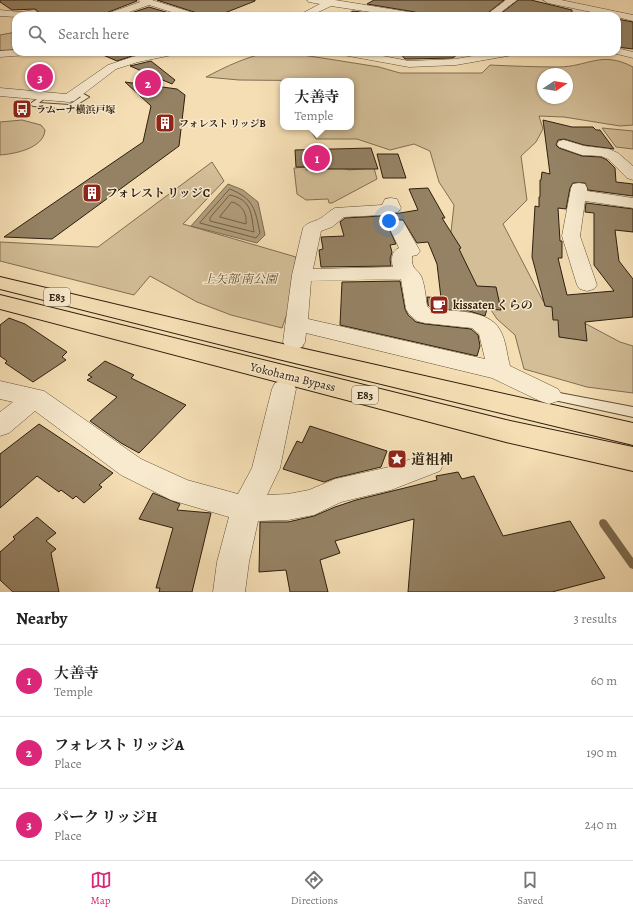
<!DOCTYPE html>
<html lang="en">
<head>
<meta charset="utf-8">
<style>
	:root { --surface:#fff; --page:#f2f2f2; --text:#222; --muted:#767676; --line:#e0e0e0; --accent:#db2777 }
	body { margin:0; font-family:Alegreya,"Noto Serif JP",serif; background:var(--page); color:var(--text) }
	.compass { position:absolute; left:537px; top:68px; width:36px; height:36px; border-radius:50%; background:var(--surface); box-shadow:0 1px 3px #0004; rotate:78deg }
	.you { position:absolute; left:389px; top:221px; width:14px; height:14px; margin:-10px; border:3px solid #fff; border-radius:50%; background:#1a73e8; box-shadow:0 0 0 6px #1a73e833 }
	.badge { display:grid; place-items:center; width:26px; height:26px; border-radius:50%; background:var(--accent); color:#fff; font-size:13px; font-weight:700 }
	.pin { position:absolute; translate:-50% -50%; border:2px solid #fff; box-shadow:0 1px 4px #0006 }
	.popup { position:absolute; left:280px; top:78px; width:74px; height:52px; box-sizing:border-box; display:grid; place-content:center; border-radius:8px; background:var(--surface); filter:drop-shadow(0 1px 3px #0005); font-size:13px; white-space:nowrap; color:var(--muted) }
	.popup b { font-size:15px; color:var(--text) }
	.popup::after { content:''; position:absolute; left:50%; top:100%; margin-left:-8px; border:8px solid transparent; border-top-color:var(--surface) }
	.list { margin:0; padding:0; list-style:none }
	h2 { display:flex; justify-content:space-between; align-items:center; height:52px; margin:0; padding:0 16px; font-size:17px }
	h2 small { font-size:13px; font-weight:400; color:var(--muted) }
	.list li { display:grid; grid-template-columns:26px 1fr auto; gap:12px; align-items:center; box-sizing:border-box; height:72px; padding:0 16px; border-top:1px solid var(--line) }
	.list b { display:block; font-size:15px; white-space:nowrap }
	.list p { margin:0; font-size:13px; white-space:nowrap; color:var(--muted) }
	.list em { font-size:13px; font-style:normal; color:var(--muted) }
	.icon { flex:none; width:22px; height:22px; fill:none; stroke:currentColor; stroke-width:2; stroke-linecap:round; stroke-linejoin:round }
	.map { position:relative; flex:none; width:633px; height:592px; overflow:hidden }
	.search { position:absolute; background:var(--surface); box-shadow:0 1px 3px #0004; left:12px; right:12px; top:12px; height:44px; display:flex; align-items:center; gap:10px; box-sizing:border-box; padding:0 14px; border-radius:12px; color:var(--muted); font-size:15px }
	.sheet { height:268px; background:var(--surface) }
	nav { display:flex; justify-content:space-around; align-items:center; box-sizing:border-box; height:56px; border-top:1px solid var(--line); background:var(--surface); font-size:11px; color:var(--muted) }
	nav a { display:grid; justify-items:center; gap:2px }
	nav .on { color:var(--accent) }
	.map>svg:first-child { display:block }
	.green { fill:#d3be98; stroke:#806e52; fill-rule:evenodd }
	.water { fill:#b19d7b; stroke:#7d6b4f }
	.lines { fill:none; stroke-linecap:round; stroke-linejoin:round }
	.shore { stroke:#705e44; stroke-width:1 }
	.stream { fill:#7d6b4f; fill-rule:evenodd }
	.building { fill:#958264; stroke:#2e1f0d }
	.minor-tunnel { stroke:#cdb893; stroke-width:22; stroke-dasharray:22 11; stroke-linecap:butt }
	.service-casing { stroke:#604f37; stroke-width:2 }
	.minor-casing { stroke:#604f37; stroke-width:1 }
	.trunk-casing { stroke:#2e1f0d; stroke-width:2 }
	.service { fill:#f8eace; fill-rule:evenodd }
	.minor { fill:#f8eace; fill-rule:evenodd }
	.trunk { fill:#f5deb4; fill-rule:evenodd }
	.labels { text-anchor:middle; stroke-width:3; stroke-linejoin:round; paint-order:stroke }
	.far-poi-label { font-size:10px; font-weight:bold; fill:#2e1f0d; stroke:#f8eace; text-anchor:start }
	.shield { fill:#f8eace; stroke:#6b5c47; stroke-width:1 }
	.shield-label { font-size:11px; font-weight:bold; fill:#2e1f0d }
	.poi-label { font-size:12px; font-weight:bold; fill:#2e1f0d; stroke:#f8eace; text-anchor:start }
	.park-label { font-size:12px; font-style:italic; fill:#604f37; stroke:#f8eace }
	.street-label { font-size:12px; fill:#2e1f0d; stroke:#f8eace }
	.near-poi-label { font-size:14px; font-weight:bold; fill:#2e1f0d; stroke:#f8eace; text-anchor:start }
</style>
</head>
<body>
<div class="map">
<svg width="633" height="592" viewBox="0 0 633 592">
	<rect width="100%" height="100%" fill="#f5deb4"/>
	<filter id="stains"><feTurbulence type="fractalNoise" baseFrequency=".005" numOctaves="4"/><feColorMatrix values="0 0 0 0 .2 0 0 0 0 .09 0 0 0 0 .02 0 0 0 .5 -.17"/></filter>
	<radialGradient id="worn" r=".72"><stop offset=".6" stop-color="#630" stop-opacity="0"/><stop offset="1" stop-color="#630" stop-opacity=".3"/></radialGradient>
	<g class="green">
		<polygon points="16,32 16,51 0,52 0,35"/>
		<path d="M271,52H283L335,60L379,67L400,73H482L490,65C512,66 535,67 558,67C588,67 601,50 633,67V125L620,126L564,117L539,116L543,129L536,142L521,156L527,200L503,224L543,301L620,342L633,346V393L587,387L524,369L515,335L497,319L466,272L451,232L454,205L439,182L430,151L414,144L390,150L357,139H316L308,127H351V81L239,80L206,77C227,66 248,56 271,52ZM543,74H567V98H543Z"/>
		<path d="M22,120L41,125L45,130C44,148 15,154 0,155V122Z"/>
		<polygon points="602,128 633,131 633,149 616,147"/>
		<polygon points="212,162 224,181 183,224 296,257 288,311 282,328 231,315 197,302 150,276 134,295 0,261 0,242 98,247"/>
		<polygon points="306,167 306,170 325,169 325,167 347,169 348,170 374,168 377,179 332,203 329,203 328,199 306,200 297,194 294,168"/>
	</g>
	<polygon class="water" points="228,184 243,190 258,202 265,235 257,243 191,226"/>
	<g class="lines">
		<g class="shore">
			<path d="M230,189C254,199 255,209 260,233L256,238L200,223Z"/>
			<path d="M230,195C252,200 251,213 254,232L210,221V218Z"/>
			<path d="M232,202C243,205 247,214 246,224L220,217Z"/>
		</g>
		<polygon class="stream" points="603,519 606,520 633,558 633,569 630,568 600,526 599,523 600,520"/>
	</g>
	<g class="building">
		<polygon points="0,0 136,0 137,1 106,13 102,16 36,16 40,13 35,9 12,10 0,2"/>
		<polygon points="157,0 255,0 255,1 217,16 200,16 197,13"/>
		<polygon points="374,0 504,0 484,16 421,16 415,12 367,4"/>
		<polygon points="518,0 531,0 572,10 572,16 498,16"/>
		<polygon points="149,7 179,16 122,16"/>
		<polygon points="353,11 387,16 344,16"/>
		<polygon points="617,19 633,22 633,49 617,47"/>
		<polygon points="96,52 140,52 141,53 117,61"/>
		<polygon points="399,52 460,52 453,58 409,59 405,59"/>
		<polygon points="151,61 175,80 172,84 130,66"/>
		<polygon points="125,82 177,89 185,95 179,146 52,239 4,237 143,142 151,106"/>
		<polygon points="543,120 572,127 593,127 596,130 600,130 614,149 584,145 564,139 558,140 556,145 559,148 582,156 601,157 607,160 615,168 616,182 633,184 633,196 588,190 585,183 573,183 570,188 566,209 558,208 560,241 562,241 562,258 558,258 567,295 614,291 594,265 594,213 585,212 586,203 633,209 633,232 615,230 619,261 633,279 633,317 585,322 587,341 559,337 558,320 553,320 552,307 545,306 532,257 535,206 539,207 539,197 540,197 540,180 541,180 542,172 550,174"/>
		<polygon points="371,148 378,169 307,169 306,167 296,167 295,150"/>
		<polygon points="377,154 398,154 406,178 383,178"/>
		<polygon points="428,188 445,218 442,218 461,248 459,249 477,286 496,287 501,310 487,309 485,316 469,311 432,309 428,305 427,297 441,298 437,264 428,242 417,243 403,220 391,220 387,224 396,244 390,245 392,252 390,259 391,266 321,267 319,250 323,249 321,237 344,236 340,222 345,218 382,216 418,210 409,189"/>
		<polygon points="400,281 405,309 408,315 416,322 425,324 471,329 478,335 480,346 477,356 340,325 342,282"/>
		<polygon points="9,318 25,324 67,352 62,357 66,360 33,382 5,363 7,361 0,356 0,325"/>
		<polygon points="105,361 134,375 131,378 186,405 139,453 121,443 90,421 117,397 87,380 92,377 88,375"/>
		<polygon points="39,424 113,473 99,485 102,487 84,503 76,496 73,499 61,490 59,492 37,476 0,508 0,454"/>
		<polygon points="310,426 387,451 381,467 335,478 324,482 283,469 297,441 302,443"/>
		<polygon points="458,472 462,479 474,476 503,536 570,521 605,578 552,592 408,592 414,519 335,541 340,553 320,560 328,592 290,592 286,570 259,572 260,522 288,522 314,516 335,507 356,500 437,480 436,476"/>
		<polygon points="153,493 180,504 177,510 211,513 192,592 159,592 160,588 156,588 173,528 139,519"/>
		<polygon points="37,517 56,533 46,541 56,549 51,553 59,592 13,592 0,580 0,552 15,539 13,537"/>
	</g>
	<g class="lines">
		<polyline class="minor-tunnel" points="284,389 294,342"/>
		<g class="service-casing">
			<g id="service">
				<polygon points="74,91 78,91 89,97 70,109 33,106 30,104 44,94 47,96 39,103 69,105 81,97 74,93"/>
				<polygon points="549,391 633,407 633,417 545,398 543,395 545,392"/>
			</g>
		</g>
		<g class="minor-casing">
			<g id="minor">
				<polygon points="138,0 152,0 197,14 199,16 184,16 149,5 118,16 104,16 106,14 140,2"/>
				<polygon points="307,0 335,0 415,13 420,16 397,16 331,6 310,16 297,16 320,4 309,2"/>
				<polygon points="506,0 517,0 496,16 485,16"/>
				<polygon points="543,0 561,0 633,15 633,21 617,17 617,16 610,16 548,3"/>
				<polygon points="0,10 20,12 34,10 39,13 33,16 16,16 16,17 0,16"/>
				<polygon points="617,48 633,52 633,58 613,53 612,52 617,52"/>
				<polygon points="16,50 16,52 34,52 28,55 0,57 0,51"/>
				<polygon points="155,52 179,52 177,54 138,62 116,69 74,101 69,102 0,96 0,88 66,94 108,65 132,57"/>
				<polygon points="337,52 362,52 409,61 456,59 494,52 519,52 513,55 456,65 409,67 343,55"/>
				<polygon points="564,140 584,146 609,149 618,153 633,166 633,180 627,178 608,159 601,156 582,155 559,147 557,144 559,141"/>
				<polygon points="579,183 585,184 587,188 587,191 633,198 633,208 585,201 580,236 597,285 594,289 587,291 580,289 577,285 562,236 571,188 573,184"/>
				<path d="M391,198L397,199L401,208L398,212L382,215L344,217L332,227L321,231L313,269L393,267C391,260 391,251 399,248L388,225L391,221L397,220L403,221L420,251L417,255L412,256C411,271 418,268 422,278C425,287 426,298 427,306L431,310C451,311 489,309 500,330C506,340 507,355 510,366L558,389L562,395L558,401L549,404L540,401L492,378L306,333L305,342L302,347L294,350L286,347L283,342L292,275L303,228C307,222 315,222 321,218C326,215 329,211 335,208L382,205L385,199ZM401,279L406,309L409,314L417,321L425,323L472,328L479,334L485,359L308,319L311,281Z"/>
				<polygon points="284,380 293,383 296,389 280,468 267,495 288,494 309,490 335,479 389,467 430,452 440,455 444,463 440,471 391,490 341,502 314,515 288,520 258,521 249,562 245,592 213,592 217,562 229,517 171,500 121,475 35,411 9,433 0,436 0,412 13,402 0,399 0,381 44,391 141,459 187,480 238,494 252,468 272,389 275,383"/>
			</g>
		</g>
		<g class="trunk-casing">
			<g id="trunk">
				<polygon points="0,277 274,342 633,423 633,445 274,358 0,289"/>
				<polygon points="0,295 506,420 633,447 633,471 506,442 0,309"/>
			</g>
		</g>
		<use href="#service" class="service"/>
		<use href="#minor" class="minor"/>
		<use href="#trunk" class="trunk"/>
	</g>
	<defs>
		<g id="bus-square" transform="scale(1)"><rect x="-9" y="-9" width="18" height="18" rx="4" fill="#8f2418" stroke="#f8eace"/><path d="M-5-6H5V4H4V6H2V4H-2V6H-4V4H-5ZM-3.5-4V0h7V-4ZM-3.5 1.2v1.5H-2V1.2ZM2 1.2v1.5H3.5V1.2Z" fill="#fff"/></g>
		<g id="building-square" transform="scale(1)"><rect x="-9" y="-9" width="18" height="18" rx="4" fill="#8f2418" stroke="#f8eace"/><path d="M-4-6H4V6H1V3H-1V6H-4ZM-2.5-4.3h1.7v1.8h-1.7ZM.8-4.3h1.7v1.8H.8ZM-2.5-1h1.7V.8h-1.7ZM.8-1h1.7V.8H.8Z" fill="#fff"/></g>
		<g id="cafe-square" transform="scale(1)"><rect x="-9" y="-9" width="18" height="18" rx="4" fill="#8f2418" stroke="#f8eace"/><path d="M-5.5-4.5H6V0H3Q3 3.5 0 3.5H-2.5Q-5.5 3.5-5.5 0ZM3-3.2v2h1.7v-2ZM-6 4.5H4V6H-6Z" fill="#fff"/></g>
		<g id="sight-square" transform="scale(1)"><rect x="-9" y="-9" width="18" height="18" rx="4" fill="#8f2418" stroke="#f8eace"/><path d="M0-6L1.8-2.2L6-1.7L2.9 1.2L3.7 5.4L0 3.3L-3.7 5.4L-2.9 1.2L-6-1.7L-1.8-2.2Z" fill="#fff"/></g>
	</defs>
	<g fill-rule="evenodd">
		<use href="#bus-square" x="22" y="109"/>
		<use href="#building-square" x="165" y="123"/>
		<use href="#building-square" x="92" y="193"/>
		<use href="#cafe-square" x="439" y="305"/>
		<use href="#sight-square" x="397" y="459"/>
	</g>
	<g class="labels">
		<g class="far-poi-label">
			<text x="36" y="113">ラムーナ横浜戸塚</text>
			<text x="179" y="127">フォレスト リッジB</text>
		</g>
		<g class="shield">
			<rect x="44" y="288" width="26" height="18" rx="3"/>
			<rect x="352" y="386" width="26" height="18" rx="3"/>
		</g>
		<g class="shield-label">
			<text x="57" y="301">E83</text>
			<text x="365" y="399">E83</text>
		</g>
		<g class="poi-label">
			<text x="106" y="197">フォレスト リッジC</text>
			<text x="453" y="309">kissaten くらの</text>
		</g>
		<g class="park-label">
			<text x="240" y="283">上矢部 南公園</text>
		</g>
		<g class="street-label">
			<text transform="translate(293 377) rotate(14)" y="4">Yokohama Bypass</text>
		</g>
		<g class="near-poi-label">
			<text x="411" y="464">道祖神</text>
		</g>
	</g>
	<rect width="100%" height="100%" filter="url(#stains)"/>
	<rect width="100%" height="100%" fill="url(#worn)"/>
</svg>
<svg class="compass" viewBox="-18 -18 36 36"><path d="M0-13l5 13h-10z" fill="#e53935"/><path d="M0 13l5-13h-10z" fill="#767676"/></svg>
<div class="you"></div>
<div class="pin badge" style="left:317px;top:158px">1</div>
<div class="popup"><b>大善寺</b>Temple</div>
<div class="pin badge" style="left:148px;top:83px">2</div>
<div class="pin badge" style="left:40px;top:77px">3</div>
<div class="search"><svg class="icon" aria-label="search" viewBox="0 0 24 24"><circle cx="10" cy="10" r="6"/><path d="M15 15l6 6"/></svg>Search here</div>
</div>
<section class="sheet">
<h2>Nearby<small>3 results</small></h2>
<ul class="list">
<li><span class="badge">1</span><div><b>大善寺</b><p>Temple</p></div><em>60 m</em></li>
<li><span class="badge">2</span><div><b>フォレスト リッジA</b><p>Place</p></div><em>190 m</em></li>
<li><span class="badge">3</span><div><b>パーク リッジH</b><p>Place</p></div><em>240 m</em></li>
</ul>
</section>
<nav>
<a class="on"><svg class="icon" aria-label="map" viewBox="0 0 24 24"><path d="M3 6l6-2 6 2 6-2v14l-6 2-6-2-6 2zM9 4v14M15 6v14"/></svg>Map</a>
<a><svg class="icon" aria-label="directions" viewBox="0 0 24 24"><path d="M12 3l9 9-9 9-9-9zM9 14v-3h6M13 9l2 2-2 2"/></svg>Directions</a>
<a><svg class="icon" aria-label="saved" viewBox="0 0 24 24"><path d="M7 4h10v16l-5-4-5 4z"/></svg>Saved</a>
</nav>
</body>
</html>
